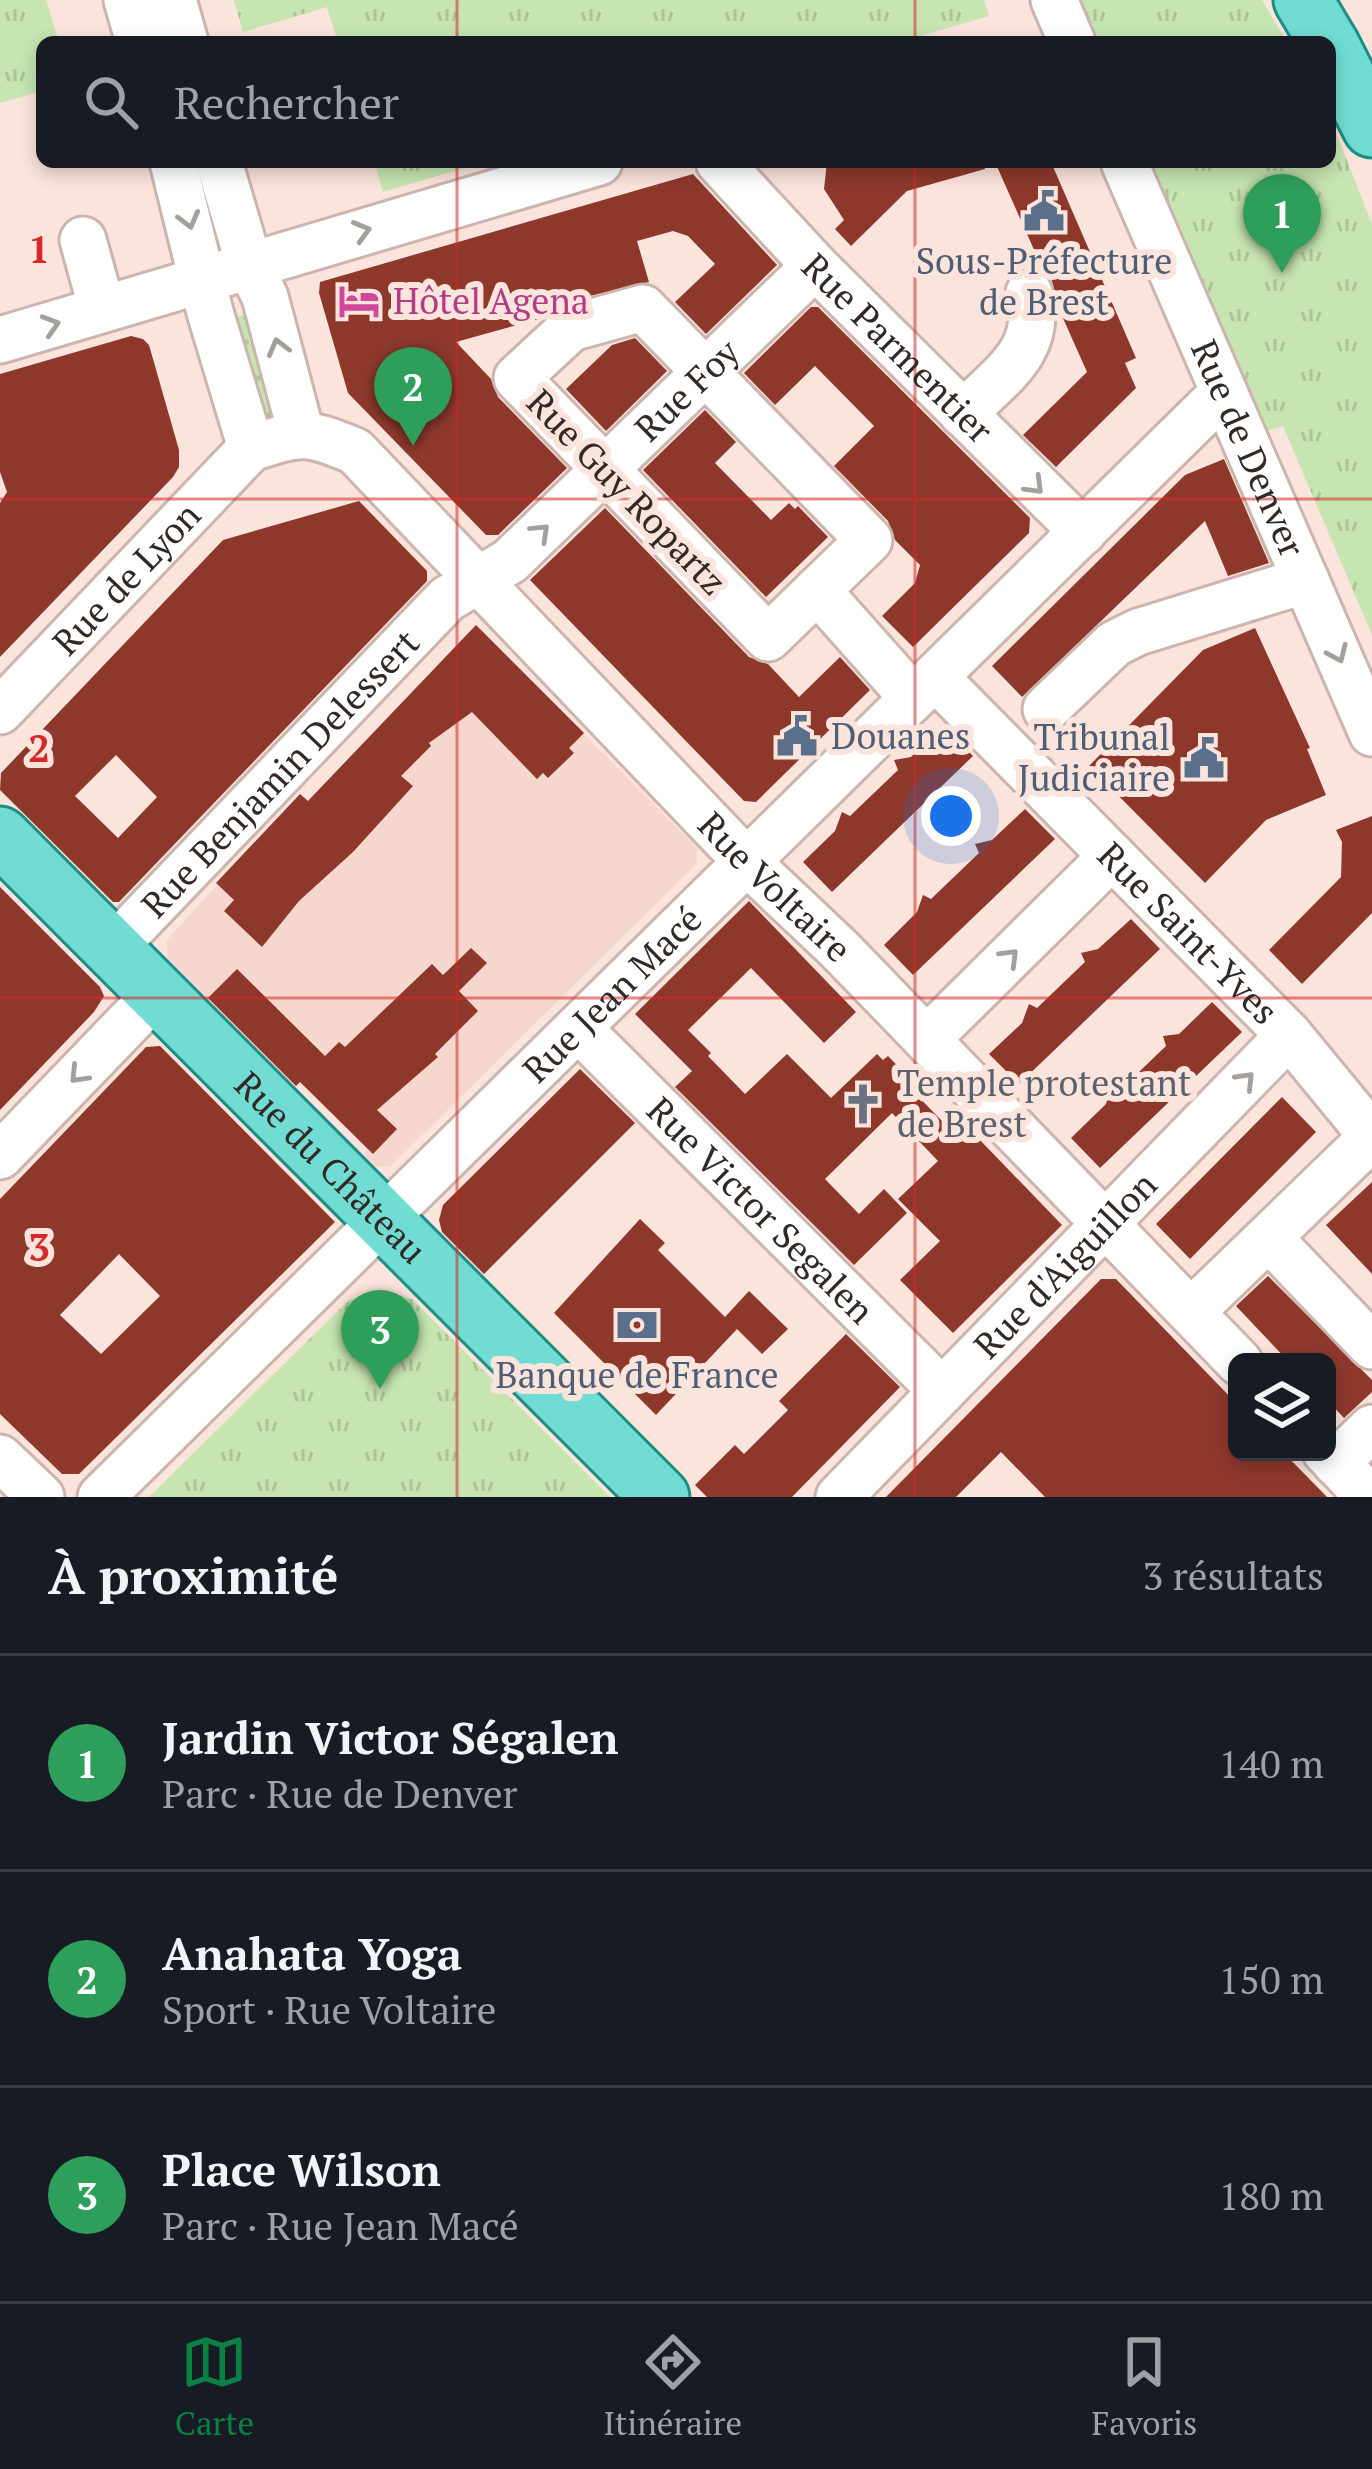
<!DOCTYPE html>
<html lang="fr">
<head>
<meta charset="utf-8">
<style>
	:root { --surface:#171b24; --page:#242831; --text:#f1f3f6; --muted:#9ea1a6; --line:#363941; --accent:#0b8043 }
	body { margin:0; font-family:"PT Serif",serif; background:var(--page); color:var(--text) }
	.controls { position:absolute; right:36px; bottom:36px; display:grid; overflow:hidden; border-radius:18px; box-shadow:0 6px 18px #0003 }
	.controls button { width:108px; height:108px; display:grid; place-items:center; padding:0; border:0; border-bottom:3px solid var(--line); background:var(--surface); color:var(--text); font:60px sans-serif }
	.you { position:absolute; left:951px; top:816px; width:42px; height:42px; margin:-30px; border:9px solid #fff; border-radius:50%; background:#1a73e8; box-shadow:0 0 0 18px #1a73e833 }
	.badge { display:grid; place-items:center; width:78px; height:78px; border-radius:50%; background:var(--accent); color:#fff; font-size:39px; font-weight:700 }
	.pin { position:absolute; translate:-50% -99px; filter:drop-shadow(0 3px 6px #0008) }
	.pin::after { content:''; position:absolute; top:63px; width:42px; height:36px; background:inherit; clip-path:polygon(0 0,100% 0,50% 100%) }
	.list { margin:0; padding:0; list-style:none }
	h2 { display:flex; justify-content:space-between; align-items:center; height:156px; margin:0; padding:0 48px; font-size:51px }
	h2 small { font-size:39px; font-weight:400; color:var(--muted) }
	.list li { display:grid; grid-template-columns:78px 1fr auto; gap:36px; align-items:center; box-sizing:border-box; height:216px; padding:0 48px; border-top:3px solid var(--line) }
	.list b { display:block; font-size:45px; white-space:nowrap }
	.list p { margin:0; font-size:39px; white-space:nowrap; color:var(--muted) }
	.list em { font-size:39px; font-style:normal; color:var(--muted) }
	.icon { flex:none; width:66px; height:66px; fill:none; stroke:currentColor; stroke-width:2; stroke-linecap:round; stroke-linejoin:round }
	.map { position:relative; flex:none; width:1372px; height:1497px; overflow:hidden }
	.search { position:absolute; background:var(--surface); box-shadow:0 6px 18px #0003; left:36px; right:36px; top:36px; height:132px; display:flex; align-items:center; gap:30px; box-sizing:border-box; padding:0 42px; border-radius:18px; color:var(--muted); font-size:45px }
	.sheet { height:804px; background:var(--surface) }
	nav { display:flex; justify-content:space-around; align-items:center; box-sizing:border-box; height:168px; border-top:3px solid var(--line); background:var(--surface); font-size:33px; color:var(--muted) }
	nav a { display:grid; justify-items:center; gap:6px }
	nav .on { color:var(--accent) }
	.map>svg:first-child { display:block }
	.built { fill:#f6d7cd }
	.grass { fill:url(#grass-dots) }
	.park { fill:url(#park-tufts) }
	.building { fill:#8e382c; fill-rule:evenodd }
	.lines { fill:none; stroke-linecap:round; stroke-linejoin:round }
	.minor-casing { stroke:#cbb5ad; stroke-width:51 }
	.major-casing { stroke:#1c8e84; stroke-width:63 }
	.minor { stroke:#fff; stroke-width:45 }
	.major { stroke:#70dcd3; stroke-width:57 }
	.oneway { stroke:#a39f9d }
	.grid { fill:none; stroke:#d62828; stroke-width:3; stroke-opacity:0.55 }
	.labels { text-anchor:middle; stroke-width:12; stroke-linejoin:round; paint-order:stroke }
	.service-label { font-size:36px; fill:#4e5e75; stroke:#fbe4dc }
	.hotel-label { font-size:36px; fill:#b23c85; stroke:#fbe4dc; text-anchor:start }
	.street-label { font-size:36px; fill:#322926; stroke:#fbe4dc }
	.worship-label { font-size:36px; fill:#5b616d; stroke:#fbe4dc; text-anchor:start }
	.grid-label { font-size:39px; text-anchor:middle; font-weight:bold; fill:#d62828; stroke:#fbe4dc; stroke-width:12; stroke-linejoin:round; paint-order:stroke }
</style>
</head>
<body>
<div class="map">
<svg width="1372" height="1497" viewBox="0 0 1372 1497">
	<defs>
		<pattern id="grass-dots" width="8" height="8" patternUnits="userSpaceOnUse" patternTransform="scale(3)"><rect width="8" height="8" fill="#c6e5b1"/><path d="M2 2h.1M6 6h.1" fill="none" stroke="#abc498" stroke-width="1.8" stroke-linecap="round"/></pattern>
		<pattern id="park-tufts" width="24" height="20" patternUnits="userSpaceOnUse" patternTransform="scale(3)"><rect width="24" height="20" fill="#c6e5b1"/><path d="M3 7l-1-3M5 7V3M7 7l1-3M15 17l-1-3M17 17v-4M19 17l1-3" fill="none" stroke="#abc498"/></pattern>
	</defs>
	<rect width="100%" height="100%" fill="#fbe4dc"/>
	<polygon class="built" points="476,625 697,848 697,863 390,1167 375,1166 364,1154 367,1149 304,1079 295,1086 168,959 166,941 300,794 308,800"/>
	<polygon class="grass" points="261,310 289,409 263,427 227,320"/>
	<g class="park">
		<polygon points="0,0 46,0 59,42 42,42 42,91 0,103"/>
		<polygon points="234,0 984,0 989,16 900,42 338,42 327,7 243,32"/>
		<polygon points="1076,0 1262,0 1287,42 1093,42"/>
		<polygon points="1330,117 1372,224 1372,635 1283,426 1259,434 1144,162 1330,162"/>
		<polygon points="374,162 485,162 383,192"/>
		<polygon points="383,1290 412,1299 610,1497 149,1497 349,1300"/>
	</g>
	<g class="building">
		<polygon points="827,162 984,162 985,169 907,191 851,246 835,229 844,220 824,189"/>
		<polygon points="995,162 1051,162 1136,358 1125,363 1136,388 1056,467 1023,435 1087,372 1058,307 1051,277 1043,270"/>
		<polygon points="693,174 777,265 706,334 675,302 715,264 688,236 673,231 637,241 649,282 564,302 542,318 456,342 491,379 498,397 567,468 498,535 486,535 348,393 319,293 320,282"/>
		<polygon points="811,307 818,307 1030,518 1029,533 913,647 882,616 915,583 920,565 895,540 888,521 834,466 874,426 815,366 775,405 744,373"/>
		<polygon points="131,336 143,339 149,345 179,450 179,467 173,477 0,657 0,503 7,492 0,472 0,374"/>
		<polygon points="635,338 667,371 606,431 566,389 612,345"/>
		<polygon points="705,410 736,442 715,463 771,520 789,503 795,509 798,506 828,537 766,597 643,470"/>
		<polygon points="1224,459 1269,563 1228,576 1205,521 1022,697 992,666 1185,475"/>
		<path d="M359,501L427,571V581L119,902H113L0,790L1,773L223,540ZM116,755L157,797L118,838L75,796Z"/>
		<polygon points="605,508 749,657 768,664 799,697 840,657 870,690 756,802 744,801 530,580"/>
		<polygon points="476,625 584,733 569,748 574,753 548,778 543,773 537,779 472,712 429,743 431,746 401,776 413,786 353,852 299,901 262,947 224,911 234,900 216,883 300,794 308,801"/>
		<polygon points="1255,628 1310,748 1307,749 1326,795 1266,820 1205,883 1089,766 1203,650"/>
		<polygon points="943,725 973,756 832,892 803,862 835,831 842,812 850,816 898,770 894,760 911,757"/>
		<polygon points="1025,809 1055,839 913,975 884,945 917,912 923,895 931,899 979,853 975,844 992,840"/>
		<polygon points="1372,816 1372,913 1302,984 1269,950 1341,877 1342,842 1336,830"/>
		<polygon points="0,887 100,987 104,996 94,1012 0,1110"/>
		<polygon points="749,901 856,1012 824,1043 751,968 688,1030 711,1053 708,1056 745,1094 787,1054 831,1098 877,1054 883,1060 888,1056 911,1080 907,1085 942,1121 952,1111 1062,1225 953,1333 900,1280 940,1241 898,1199 938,1161 892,1113 825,1179 859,1214 884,1189 907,1213 854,1265 675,1087 692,1071 635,1014"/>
		<polygon points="1131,919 1160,949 1019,1084 989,1054 1022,1023 1029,1004 1037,1008 1085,962 1081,953 1098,949"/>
		<polygon points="471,948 487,963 459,991 478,1011 435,1054 438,1057 377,1110 397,1129 373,1154 300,1082 296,1086 208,998 237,969 325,1056 339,1042 345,1047 432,964 443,975"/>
		<polygon points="1212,1002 1242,1032 1100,1168 1071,1138 1106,1104 1109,1089 1118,1092 1166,1046 1163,1036 1179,1034"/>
		<path d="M160,1046L335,1222L79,1474H62L0,1414V1199L146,1047ZM119,1254L160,1296L101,1354L60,1315Z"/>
		<polygon points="580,1069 635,1123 484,1274 442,1232 439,1220 443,1205"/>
		<polygon points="1282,1097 1316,1132 1190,1259 1156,1224"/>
		<polygon points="1372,1182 1372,1274 1326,1225"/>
		<polygon points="640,1219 665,1243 658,1250 725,1317 749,1291 788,1329 762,1354 737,1329 656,1415 554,1313"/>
		<polygon points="1268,1276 1372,1380 1372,1392 1344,1418 1327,1400 1327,1362 1289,1362 1236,1306"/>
		<polygon points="1101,1279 1116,1279 1237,1404 1237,1452 1283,1452 1327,1497 1045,1497 1001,1452 956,1497 886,1497"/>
		<polygon points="846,1334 900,1387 792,1497 707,1497 695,1485 735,1445 744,1454 788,1410 779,1401"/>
	</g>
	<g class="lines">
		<g class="minor-casing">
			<g id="minor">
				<polyline points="127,0 139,42"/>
				<polyline points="173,0 185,42"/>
				<polyline points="1054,0 1072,42"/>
				<polyline points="173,162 210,312 251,448"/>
				<polyline points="219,162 249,264 265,297 301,433"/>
				<path id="s1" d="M719,162L815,266L1083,532"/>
				<path id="s2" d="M1124,162L1372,733"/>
				<polyline points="83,240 102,309"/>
				<polygon points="643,308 869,540 768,638 517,378 571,328"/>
				<polyline points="0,340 599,162"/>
				<path d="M963,414C1001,375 1044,351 1029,293"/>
				<polyline points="817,590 913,698"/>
				<path id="s3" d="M935,677L1289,1035L1372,1136"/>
				<polyline points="1046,709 1114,644 1138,632 1306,580"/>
				<path id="s4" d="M0,711L251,448C302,432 304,430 355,451L747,862L839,949L1239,1362"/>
				<path id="s5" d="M112,949L447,599L510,561L815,266"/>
				<path id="s6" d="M578,1028L942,1391"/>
				<polyline points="927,1039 1112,856"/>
				<polyline points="0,1156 157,993"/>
				<polyline points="1269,1238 1372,1346"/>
				<polyline points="1191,1312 1372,1137"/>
				<polyline points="1326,1452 1369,1497"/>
				<polyline points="0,1458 41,1497"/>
				<polyline points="1336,1463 1372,1428"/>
				<path id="s7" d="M101,1497L1224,392"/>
				<path id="s8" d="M839,1497L1289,1035"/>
			</g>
		</g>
		<g class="major-casing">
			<g id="major">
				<polyline points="1303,0 1328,42"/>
				<polyline points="1330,45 1372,128"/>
				<path id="s9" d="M0,836L660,1497"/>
			</g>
		</g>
		<use href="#minor" class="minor"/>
		<use href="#major" class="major"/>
	</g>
	<defs><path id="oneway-chevron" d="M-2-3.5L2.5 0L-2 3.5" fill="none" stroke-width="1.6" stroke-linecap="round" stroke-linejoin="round" transform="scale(3)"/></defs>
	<g class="oneway">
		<use href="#oneway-chevron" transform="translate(189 220) rotate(75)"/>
		<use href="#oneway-chevron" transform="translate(362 231) rotate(-16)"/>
		<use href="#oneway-chevron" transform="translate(51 325) rotate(-17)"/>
		<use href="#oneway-chevron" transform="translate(278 347) rotate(-105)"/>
		<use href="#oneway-chevron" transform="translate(1035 486) rotate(45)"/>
		<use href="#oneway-chevron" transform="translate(541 532) rotate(-44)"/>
		<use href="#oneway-chevron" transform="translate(1338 654) rotate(66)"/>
		<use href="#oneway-chevron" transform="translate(1010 957) rotate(-45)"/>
		<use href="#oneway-chevron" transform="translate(78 1075) rotate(134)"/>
		<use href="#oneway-chevron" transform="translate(1246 1080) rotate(-46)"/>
	</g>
	<path class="grid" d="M457,0V42M915,0V42M457,162V1497M915,162V1497M0,499H1372M0,998H1372"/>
	<defs>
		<g id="civic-bare" transform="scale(3.24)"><path d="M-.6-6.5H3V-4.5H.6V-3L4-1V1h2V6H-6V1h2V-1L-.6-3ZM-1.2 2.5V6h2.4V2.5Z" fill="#5c6f8a" stroke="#fbe4dc" stroke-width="2.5" paint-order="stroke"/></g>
		<g id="hotel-bare" transform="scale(3.24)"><path d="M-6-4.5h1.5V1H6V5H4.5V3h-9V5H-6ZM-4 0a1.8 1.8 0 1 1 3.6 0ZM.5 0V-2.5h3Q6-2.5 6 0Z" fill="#d1479c" stroke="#fbe4dc" stroke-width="2.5" paint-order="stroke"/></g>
		<g id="church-bare" transform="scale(3.24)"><path d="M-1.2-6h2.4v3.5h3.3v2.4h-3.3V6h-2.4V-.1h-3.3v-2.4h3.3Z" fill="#6b7280" stroke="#fbe4dc" stroke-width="2.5" paint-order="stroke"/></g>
		<g id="bank-bare" transform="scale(3.24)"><path d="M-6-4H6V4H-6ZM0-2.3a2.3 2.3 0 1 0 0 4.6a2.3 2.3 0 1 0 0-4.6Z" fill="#5c6f8a" stroke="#fbe4dc" stroke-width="2.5" paint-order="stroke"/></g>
	</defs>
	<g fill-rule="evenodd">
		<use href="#civic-bare" x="1044" y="211"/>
		<use href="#hotel-bare" x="359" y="301"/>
		<use href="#civic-bare" x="797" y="736"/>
		<use href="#civic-bare" x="1204" y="758"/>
		<use href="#church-bare" x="863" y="1104"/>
		<use href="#bank-bare" x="637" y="1325"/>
	</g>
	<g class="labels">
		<g class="service-label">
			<text x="1044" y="274">Sous-Préfecture<tspan x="1044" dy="41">de Brest</tspan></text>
			<text x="831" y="749" text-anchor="start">Douanes</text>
			<text x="1170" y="750" text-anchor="end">Tribunal<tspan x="1170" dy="41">Judiciaire</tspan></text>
			<text x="637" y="1388">Banque de France</text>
		</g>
		<g class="hotel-label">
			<text x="393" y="314">Hôtel Agena</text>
		</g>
		<g class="street-label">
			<text dy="13" stroke="none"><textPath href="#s1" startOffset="258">Rue Parmentier</textPath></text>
			<text dy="13" stroke="none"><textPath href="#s5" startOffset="804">Rue Foy</textPath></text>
			<text dy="13" stroke="none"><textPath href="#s2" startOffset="312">Rue de Denver</textPath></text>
			<text transform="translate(627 492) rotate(46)" y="13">Rue Guy Ropartz</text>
			<text dy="13" stroke="none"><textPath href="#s4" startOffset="183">Rue de Lyon</textPath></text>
			<text dy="13" stroke="none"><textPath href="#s5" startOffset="243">Rue Benjamin Delessert</textPath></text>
			<text dy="13" stroke="none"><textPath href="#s4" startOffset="1077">Rue Voltaire</textPath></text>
			<text dy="13" stroke="none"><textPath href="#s3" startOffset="360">Rue Saint-Yves</textPath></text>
			<text dy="13" stroke="none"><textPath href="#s7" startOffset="717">Rue Jean Macé</textPath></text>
			<text dy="13" stroke="none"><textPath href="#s9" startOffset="468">Rue du Château</textPath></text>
			<text dy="13" stroke="none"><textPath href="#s6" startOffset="258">Rue Victor Segalen</textPath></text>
			<text dy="13" stroke="none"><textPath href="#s8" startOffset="324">Rue d'Aiguillon</textPath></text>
		</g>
		<g class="worship-label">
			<text x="897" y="1096">Temple protestant<tspan x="897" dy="41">de Brest</tspan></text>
		</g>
	</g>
	<g class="grid-label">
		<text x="39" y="263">1</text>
		<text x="39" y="762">2</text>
		<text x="39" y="1261">3</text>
	</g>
</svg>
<div class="controls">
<button><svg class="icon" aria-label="layers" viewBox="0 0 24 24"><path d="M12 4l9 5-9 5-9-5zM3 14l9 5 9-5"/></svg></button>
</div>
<div class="you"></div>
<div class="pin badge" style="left:1282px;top:273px;background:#2e9e5b">1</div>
<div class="pin badge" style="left:413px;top:446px;background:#2e9e5b">2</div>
<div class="pin badge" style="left:380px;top:1389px;background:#2e9e5b">3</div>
<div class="search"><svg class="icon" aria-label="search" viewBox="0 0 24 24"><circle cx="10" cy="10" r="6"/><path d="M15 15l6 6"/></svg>Rechercher</div>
</div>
<section class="sheet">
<h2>À proximité<small>3 résultats</small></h2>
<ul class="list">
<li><span class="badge" style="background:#2e9e5b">1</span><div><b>Jardin Victor Ségalen</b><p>Parc · Rue de Denver</p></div><em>140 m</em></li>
<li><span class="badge" style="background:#2e9e5b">2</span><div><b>Anahata Yoga</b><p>Sport · Rue Voltaire</p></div><em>150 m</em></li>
<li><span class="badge" style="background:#2e9e5b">3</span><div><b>Place Wilson</b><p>Parc · Rue Jean Macé</p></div><em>180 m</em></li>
</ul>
</section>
<nav>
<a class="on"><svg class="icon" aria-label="map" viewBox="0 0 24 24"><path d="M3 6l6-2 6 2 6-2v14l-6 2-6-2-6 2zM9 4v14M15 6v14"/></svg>Carte</a>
<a><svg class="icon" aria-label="directions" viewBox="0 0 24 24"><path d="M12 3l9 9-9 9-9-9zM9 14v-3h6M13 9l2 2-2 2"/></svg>Itinéraire</a>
<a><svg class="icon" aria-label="saved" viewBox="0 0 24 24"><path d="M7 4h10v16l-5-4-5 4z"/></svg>Favoris</a>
</nav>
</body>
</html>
